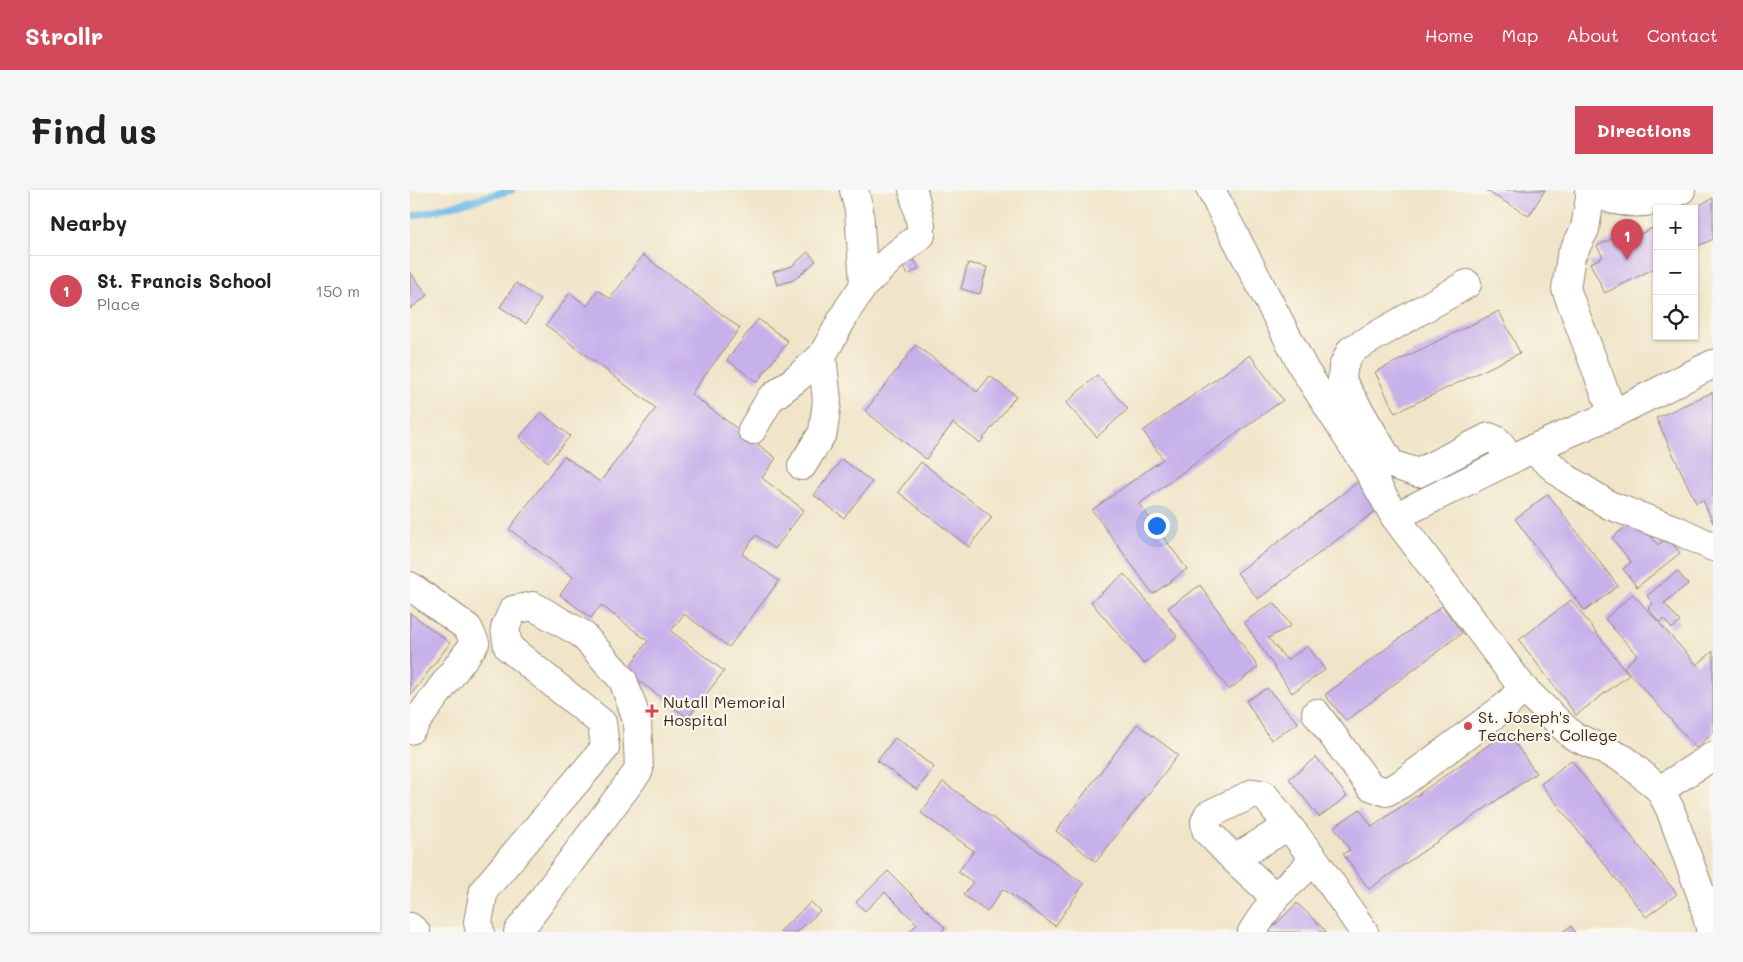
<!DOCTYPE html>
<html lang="en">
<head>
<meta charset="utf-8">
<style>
	:root { --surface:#fff; --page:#f6f6f6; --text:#222; --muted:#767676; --line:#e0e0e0; --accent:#d1495b }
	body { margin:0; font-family:Mali,sans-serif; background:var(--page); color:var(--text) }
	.controls { position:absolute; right:15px; top:15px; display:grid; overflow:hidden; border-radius:0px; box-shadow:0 1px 4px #0004 }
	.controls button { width:45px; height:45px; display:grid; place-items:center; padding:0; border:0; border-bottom:1px solid var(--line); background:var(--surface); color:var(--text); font:25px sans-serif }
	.you { position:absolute; left:746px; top:335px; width:18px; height:18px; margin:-12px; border:4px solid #fff; border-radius:50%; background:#1a73e8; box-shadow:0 0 0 8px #1a73e833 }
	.badge { display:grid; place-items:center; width:32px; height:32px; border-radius:50%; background:var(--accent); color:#fff; font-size:16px; font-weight:700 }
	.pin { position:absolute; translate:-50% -41px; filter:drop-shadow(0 1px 2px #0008) }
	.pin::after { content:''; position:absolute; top:26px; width:18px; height:15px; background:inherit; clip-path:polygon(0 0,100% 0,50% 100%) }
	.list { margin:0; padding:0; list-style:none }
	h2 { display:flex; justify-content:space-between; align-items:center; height:65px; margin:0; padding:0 20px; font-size:21px }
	h2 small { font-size:16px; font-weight:400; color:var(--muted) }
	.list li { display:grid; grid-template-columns:32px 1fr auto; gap:15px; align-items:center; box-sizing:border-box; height:70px; padding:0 20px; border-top:1px solid var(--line) }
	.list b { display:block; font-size:19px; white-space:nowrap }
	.list p { margin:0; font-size:16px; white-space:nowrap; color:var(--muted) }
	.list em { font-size:16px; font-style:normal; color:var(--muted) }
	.icon { flex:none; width:28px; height:28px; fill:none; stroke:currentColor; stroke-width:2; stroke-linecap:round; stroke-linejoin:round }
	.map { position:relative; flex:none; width:1303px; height:742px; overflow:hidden; border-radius:0px }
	header { display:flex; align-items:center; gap:30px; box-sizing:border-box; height:70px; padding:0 25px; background:var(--accent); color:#fff }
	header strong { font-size:24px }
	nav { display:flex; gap:28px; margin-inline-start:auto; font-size:18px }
	.intro { display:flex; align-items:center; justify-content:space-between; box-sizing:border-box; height:120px; padding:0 30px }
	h1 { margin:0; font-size:35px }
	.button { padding:12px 22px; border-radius:0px; background:var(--accent); color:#fff; font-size:18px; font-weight:700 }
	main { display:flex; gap:30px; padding:0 30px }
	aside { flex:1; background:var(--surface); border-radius:0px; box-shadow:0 1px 4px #0004 }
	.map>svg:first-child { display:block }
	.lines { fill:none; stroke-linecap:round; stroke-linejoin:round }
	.stream { stroke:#70bce9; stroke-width:7 }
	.building { fill:#c7b1eb }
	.minor-casing { stroke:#968874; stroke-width:30 }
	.major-casing { stroke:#968874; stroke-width:30 }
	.minor { stroke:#fff; stroke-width:28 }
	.major { stroke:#fff; stroke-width:28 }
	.poi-dot { fill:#d1495b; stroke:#fbf7ec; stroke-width:2 }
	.labels { text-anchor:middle; stroke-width:4.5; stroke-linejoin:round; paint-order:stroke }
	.poi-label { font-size:16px; fill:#3b2a1e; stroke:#fbf7ec; text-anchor:start }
</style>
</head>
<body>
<header>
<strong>Strollr</strong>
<nav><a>Home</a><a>Map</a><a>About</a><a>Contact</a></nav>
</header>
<div class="intro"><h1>Find us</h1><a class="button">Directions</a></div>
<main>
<aside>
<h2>Nearby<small></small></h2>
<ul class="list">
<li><span class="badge">1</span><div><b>St. Francis School</b><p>Place</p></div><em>150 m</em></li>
</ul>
</aside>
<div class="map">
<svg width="1303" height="742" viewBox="0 0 1303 742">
	<rect width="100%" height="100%" fill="#fbf7ec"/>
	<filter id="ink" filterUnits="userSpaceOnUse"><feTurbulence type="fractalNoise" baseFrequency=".02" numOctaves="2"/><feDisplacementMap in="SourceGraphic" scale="10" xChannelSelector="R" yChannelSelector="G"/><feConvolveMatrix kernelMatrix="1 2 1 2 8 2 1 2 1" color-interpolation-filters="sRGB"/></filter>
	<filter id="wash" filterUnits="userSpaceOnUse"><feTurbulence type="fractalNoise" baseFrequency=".0096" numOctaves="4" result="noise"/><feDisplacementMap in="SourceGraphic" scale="20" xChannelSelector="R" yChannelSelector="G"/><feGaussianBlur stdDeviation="1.12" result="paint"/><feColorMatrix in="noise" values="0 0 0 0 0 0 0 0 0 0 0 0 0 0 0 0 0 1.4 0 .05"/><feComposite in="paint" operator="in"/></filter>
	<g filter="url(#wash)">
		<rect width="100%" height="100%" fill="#f0e5c9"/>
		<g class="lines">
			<polyline class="stream" points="0,27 102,0"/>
		</g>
		<g id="blocks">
			<g class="building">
				<polygon points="1075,0 1135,0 1119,26"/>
				<polygon points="1303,8 1303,49 1284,58 1284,18"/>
				<polygon points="1247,36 1247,77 1195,103 1180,73 1193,67 1187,56 1218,41 1222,48"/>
				<polygon points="398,62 406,71 384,90 367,95 363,82 382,76"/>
				<polygon points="233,65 330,138 281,204 366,268 352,288 394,320 365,359 346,345 332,364 369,391 319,457 274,424 261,441 314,481 278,528 216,481 238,451 191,415 181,428 150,405 163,387 99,339 154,266 190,292 246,218 136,135 160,103 177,116 188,100 200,109"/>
				<polygon points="501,65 509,78 498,85 490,72"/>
				<polygon points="558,73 577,77 570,104 551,99"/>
				<polygon points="0,82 18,105 0,119"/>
				<polygon points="106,93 131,110 116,134 90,117"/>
				<polygon points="1089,121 1110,163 985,223 965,182"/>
				<polygon points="348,129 378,151 347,192 317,170"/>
				<polygon points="506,155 567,202 580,186 606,206 570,253 543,233 516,269 455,221"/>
				<polygon points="840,165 873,210 729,314 777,379 743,404 682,320 753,269 733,241"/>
				<polygon points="687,185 718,219 687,247 656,213"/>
				<polygon points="1303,202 1303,333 1293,310 1286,313 1246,228"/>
				<polygon points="131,222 160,246 138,272 109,248"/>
				<polygon points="432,269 462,292 434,328 404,305"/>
				<polygon points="511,272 582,327 559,357 488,302"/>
				<polygon points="948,292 968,319 848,409 827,383"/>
				<polygon points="1138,304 1208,396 1175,421 1105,329"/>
				<polygon points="1226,328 1248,355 1257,347 1270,363 1227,397 1213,379 1221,372 1202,348"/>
				<polygon points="1267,381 1278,394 1254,413 1270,432 1262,439 1254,429 1250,432 1238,418 1243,414 1237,406"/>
				<polygon points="714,384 767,446 734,474 681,412"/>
				<polygon points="790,395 848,477 819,500 758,418"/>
				<polygon points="1223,404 1287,475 1303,461 1303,543 1286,558 1214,477 1227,465 1195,429"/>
				<polygon points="1161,410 1219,485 1166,525 1109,450"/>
				<polygon points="864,412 881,436 858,448 877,470 898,456 915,480 882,503 834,432"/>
				<polygon points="1032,416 1052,443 936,531 915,505"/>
				<polygon points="0,423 40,453 0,506"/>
				<polygon points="857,498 888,533 861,550 836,511"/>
				<polygon points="727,534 768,565 686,672 646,641"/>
				<polygon points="1097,542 1126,583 959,699 933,664 940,660 924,637 950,619 962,637"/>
				<polygon points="485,548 524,577 507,600 467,571"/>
				<polygon points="906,567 937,606 909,627 879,589"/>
				<polygon points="1161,570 1267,704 1236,727 1131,594"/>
				<polygon points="533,592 674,694 645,736 593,699 577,722 553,705 563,692 548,682 564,661 511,623"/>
				<polygon points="478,681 535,738 531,742 499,742 507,734 475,702 455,721 446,712"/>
				<polygon points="401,712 410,721 387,742 369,742"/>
				<polygon points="887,713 917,742 858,742"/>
				<polygon points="1161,736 1165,742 1152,742"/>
			</g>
		</g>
	</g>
	<g filter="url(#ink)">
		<use href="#blocks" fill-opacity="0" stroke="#968874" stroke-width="1"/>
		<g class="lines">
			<g class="minor-casing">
				<g id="minor">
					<polyline points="444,0 449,20 454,95"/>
					<polyline points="801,0 894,179 957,278 985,327 1122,259 1203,224 1303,174"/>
					<path d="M1179,0C1208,16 1242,17 1271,0"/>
					<polyline points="1181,1 1175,39 1161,66 1156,99 1203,224"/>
					<path d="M1057,94L941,160L933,177L932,191L981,274L1008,283L1079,247C1091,250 1094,260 1100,270"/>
					<polyline points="342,240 360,209 386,189 412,166 438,119 454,95 483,67 511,45 511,35 503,0"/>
					<polyline points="1122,259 1156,288 1199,315 1269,341 1303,357"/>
					<polyline points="392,276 413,242 417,211 412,166"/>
					<polyline points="985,327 1113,498 1163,546 1214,569 1250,600 1260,619 1292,707 1301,742"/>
					<polyline points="0,396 58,438 65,453 0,540"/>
					<polyline points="906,523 960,596 976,602 991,594 1096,516 1113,498"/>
					<polyline points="1250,600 1303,566"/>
					<polyline points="824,669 878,636"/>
					<polyline points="905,670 865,707 824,669 796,640 795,632 798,625 844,603 854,605 905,670 954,742"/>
					<polyline points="70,742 68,732 74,700 195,558 192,533 98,457 95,438 103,420 123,416 172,444 213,490 227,530 229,580 108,742"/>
					<polyline points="842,742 865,707"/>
				</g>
			</g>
			<g class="major-casing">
				<polyline id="major" points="0,737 6,742"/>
			</g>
			<use href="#minor" class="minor"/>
			<use href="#major" class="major"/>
		</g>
	</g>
	<g class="poi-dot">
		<path d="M239.5 513.5h5v5h5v5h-5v5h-5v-5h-5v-5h5z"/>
		<circle cx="1058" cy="536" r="5"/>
	</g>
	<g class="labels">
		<g class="poi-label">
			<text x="253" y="518">Nutall Memorial<tspan x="253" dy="18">Hospital</tspan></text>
			<text x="1068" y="533">St. Joseph's<tspan x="1068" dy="18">Teachers' College</tspan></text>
		</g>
	</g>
</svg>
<div class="controls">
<button>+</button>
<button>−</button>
<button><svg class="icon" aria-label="locate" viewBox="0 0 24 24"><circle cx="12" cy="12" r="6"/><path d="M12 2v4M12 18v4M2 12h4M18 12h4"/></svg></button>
</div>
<div class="you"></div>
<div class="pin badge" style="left:1217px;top:70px">1</div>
</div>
</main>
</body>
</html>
